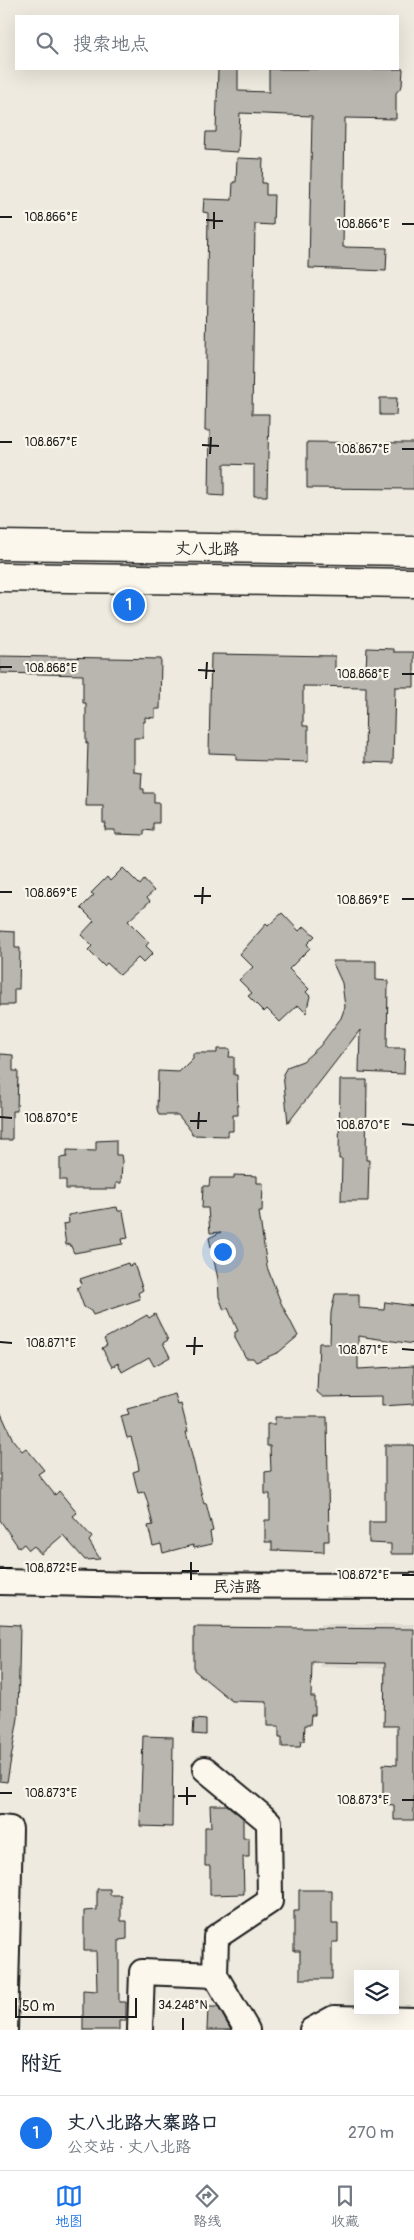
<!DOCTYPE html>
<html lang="zh">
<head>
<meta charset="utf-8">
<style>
	:root { --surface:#fff; --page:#f2f2f3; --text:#1f2937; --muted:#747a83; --line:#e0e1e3; --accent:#1a73e8 }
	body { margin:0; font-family:Pangolin,"LXGW WenKai TC",sans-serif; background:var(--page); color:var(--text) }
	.controls { position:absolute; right:15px; bottom:15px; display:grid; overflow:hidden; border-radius:0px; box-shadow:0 5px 20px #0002 }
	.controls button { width:45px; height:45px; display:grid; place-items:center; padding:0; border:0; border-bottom:1px solid var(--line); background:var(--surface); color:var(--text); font:25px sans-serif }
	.scale { position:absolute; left:15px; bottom:12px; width:122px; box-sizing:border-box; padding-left:5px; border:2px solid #1c1c1c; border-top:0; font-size:14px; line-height:18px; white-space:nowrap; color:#1c1c1c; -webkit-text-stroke:4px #fbf7ec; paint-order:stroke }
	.you { position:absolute; left:222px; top:1251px; width:18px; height:18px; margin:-12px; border:4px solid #fff; border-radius:50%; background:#1a73e8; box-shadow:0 0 0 8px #1a73e833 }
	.badge { display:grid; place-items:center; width:32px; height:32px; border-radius:50%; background:var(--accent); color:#fff; font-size:16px; font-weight:700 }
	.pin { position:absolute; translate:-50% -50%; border:2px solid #fff; box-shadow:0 1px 5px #0006 }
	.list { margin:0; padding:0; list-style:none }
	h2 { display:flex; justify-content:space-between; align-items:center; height:65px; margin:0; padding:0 20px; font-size:21px }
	h2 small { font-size:16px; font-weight:400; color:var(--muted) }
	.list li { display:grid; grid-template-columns:32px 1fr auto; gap:15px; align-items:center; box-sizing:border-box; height:75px; padding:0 20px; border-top:1px solid var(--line) }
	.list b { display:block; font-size:19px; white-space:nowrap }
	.list p { margin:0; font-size:16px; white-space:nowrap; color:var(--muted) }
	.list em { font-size:16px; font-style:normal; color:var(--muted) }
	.icon { flex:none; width:28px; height:28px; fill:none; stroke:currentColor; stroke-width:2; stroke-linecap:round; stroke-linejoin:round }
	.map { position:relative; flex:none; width:414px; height:2030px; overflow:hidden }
	.search { position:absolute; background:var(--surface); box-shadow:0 5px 20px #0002; left:15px; right:15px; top:15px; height:55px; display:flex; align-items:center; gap:12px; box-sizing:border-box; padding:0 18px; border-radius:0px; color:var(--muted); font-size:19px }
	.sheet { height:140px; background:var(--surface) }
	nav { display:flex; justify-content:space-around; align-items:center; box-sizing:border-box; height:70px; border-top:1px solid var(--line); background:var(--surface); font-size:14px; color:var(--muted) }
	nav a { display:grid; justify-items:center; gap:2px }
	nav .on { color:var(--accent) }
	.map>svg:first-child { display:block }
	.built { fill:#dedad1 }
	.building { fill:#b9b6af; stroke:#1c1c1c }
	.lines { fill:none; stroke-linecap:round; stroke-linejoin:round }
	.minor-casing { stroke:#1c1c1c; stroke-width:28 }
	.major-casing { stroke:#1c1c1c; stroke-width:31 }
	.minor { stroke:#fbf7ec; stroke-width:24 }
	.major { stroke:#fbf7ec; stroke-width:28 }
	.ticks { fill:none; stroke:#1c1c1c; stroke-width:2 }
	.labels { text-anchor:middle; stroke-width:4.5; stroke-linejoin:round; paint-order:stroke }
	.street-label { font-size:16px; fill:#1c1c1c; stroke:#fbf7ec }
	.ticks-label { font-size:12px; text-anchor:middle; fill:#1c1c1c; stroke:#fbf7ec; stroke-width:4.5; stroke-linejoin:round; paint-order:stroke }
</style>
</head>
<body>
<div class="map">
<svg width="414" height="2030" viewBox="0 0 414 2030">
	<rect width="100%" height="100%" fill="#eeeadf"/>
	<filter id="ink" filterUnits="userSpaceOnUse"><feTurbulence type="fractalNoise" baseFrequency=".02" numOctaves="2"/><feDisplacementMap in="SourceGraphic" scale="10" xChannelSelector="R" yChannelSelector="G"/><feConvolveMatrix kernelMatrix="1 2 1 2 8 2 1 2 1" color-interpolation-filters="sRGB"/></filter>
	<g filter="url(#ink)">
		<polygon class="built" points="320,1624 414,1624 414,1668 320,1667"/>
		<g class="building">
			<polygon points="218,69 238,69 238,91 269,92 269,69 403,69 402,86 396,93 396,119 345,118 343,247 387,248 386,271 309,268 312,116 240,113 238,152 205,150 206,132 216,132"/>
			<polygon points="237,158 263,159 262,183 266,183 266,195 274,195 273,225 255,224 252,414 269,414 267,496 254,496 254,465 224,464 224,496 209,495 210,431 205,431 208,213 203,212 204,199 232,200 233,182 236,182"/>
			<polygon points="380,398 397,398 396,415 380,415"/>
			<polygon points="307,442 414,443 414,489 307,488"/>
			<polygon points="367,648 394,649 394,652 414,652 414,687 395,687 393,763 365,762 366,687 303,686 303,726 308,726 308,762 236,760 236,754 209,753 211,654 335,656 335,670 366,670"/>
			<polygon points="0,656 161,659 160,709 155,709 155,718 145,717 145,722 143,722 143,738 134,738 134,772 142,773 141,789 144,789 144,793 154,793 154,803 159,803 159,823 153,823 153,831 144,830 144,835 115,834 115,830 105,830 106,823 103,823 103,806 86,806 88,743 86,743 86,703 83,703 83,675 0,673"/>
			<polygon points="123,868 140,885 144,880 154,891 147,897 150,901 128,921 149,942 146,946 153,953 143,963 138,958 120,975 107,963 104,966 88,950 92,946 81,935 94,921 81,908 94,895 91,893 107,877 110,881"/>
			<polygon points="282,913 299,931 304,926 315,936 307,944 310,948 289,969 309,989 306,992 310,996 306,1013 298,1005 280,1022 267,1009 264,1012 248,996 252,993 239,980 253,967 240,954 266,924 268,926"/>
			<polygon points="0,931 15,932 15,948 20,948 19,989 14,989 14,1005 0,1005"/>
			<polygon points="332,961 376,961 376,980 388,981 387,1048 405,1048 404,1074 359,1072 360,1030 288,1123 283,1074 287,1067 303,1061 320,1046 341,1018 345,1007 342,983"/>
			<polygon points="217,1049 230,1049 229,1057 234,1057 234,1075 237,1075 238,1115 233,1115 233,1131 228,1131 228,1136 192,1135 191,1131 178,1115 159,1115 157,1109 158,1071 179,1072 193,1058 193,1053 217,1053"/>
			<polygon points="0,1054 13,1055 13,1071 18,1071 17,1111 12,1111 12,1140 0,1140"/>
			<polygon points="340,1080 367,1080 366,1160 369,1160 368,1201 341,1201 342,1159 339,1159"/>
			<polygon points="116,1140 116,1155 121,1155 122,1161 121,1183 116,1183 116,1189 66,1189 66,1180 60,1180 60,1158 67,1157 67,1150 96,1151 96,1141"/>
			<polygon points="234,1175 257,1176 257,1183 263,1183 262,1212 259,1212 267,1267 281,1303 298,1336 279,1352 256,1362 253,1358 246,1358 235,1338 235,1332 238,1331 228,1308 224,1310 219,1297 218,1279 209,1238 221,1232 210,1233 208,1208 202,1208 203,1186 209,1186 210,1178 234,1178"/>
			<polygon points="117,1207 118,1211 123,1211 128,1238 122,1239 123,1244 74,1253 70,1244 66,1245 63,1224 69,1223 68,1215"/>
			<polygon points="128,1263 129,1266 134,1264 143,1290 138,1293 140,1299 93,1315 91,1311 84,1307 77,1288 82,1284 80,1279"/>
			<polygon points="335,1294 359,1294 359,1308 384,1310 385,1302 414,1306 414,1344 358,1336 358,1369 414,1366 414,1404 382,1406 382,1396 323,1397 317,1392 319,1343 330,1343 331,1313"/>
			<polygon points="155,1314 168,1340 163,1343 170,1357 154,1366 149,1357 122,1372 118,1363 112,1367 102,1348 107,1345 104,1339 147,1315 149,1318"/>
			<polygon points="175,1394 178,1405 181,1404 188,1432 186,1432 204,1504 206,1503 213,1531 210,1532 212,1544 194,1548 193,1545 163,1553 161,1544 153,1546 148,1526 153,1525 147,1500 144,1492 138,1493 133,1472 139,1470 138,1463 131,1437 127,1438 121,1416 129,1414 127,1409 157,1401 157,1399"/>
			<polygon points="0,1411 13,1440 22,1451 26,1448 44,1470 38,1474 55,1495 59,1491 77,1513 73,1516 92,1537 89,1541 100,1559 85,1560 63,1535 41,1554 34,1546 29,1550 24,1544 19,1548 0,1520"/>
			<polygon points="275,1417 327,1417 329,1541 324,1541 324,1552 272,1550 272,1542 265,1542 265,1520 270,1520 270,1494 265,1494 265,1472 271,1471 270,1446 267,1446 267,1424 275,1424"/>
			<polygon points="385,1445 414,1445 414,1554 391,1554 391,1544 369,1543 369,1522 385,1522"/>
			<polygon points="0,1624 20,1625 18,1718 7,1782 0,1781"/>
			<polygon points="194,1627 414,1629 414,1820 394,1820 394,1805 383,1804 383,1764 397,1765 397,1726 384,1726 385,1663 312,1662 311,1697 315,1697 315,1715 311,1715 310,1725 305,1725 304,1741 301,1741 300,1747 282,1747 282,1737 279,1737 279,1726 267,1726 267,1702 232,1701 194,1670"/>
			<polygon points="194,1719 206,1720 206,1735 193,1734"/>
			<polygon points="143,1736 173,1737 172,1827 140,1826"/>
			<polygon points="210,1805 227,1805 243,1818 243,1838 249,1838 249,1857 243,1857 244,1894 210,1895 210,1866 205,1866 205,1827 211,1827"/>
			<polygon points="97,1889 110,1889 110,1895 121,1895 121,1921 127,1921 127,1939 119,1940 119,2002 126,2002 126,2021 119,2021 119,2030 83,2030 83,1990 97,1991 96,1951 84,1951 84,1911 97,1910"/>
			<polygon points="299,1890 332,1890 332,1924 338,1924 338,1942 332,1942 332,1979 300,1979 300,1951 294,1951 294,1911 299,1911"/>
			<polygon points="208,2007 218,2007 231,2030 207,2030"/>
		</g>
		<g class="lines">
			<g class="minor-casing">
				<g id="minor">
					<polyline points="0,1582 141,1585 414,1586"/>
					<polyline points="205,1769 269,1822 270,1901 216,1937 215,1975"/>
					<polyline points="0,1828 10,1829 5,2030"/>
					<polyline points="140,2030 142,1972 215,1975 247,2030"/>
					<polyline points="312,2030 334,2018 414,2020"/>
				</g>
			</g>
			<g class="major-casing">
				<g id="major">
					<polyline points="0,545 414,551"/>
					<polyline points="0,577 414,583"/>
				</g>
			</g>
			<use href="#minor" class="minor"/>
			<use href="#major" class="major"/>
		</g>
	</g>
	<path class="ticks" d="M0,217H12M206,220L223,221M402,224H414M214,229V212M0,442H12M202,445L219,446M402,449H414M210,454L211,437M0,667H12M198,670L215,671M402,674H414M206,679L207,662M0,892H12M194,896H211M402,899H414M202,904L203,887M0,1117L12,1118M190,1121H207M402,1124L414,1125M198,1129L199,1112M0,1342L12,1343M186,1346H203M402,1349L414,1350M194,1355L195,1337M0,1568H12M182,1571H199M402,1575H414M191,1580V1562M0,1793H12M178,1796H196M402,1800H414M187,1805V1787M183,2030V2018"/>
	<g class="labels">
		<g class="street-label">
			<text transform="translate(207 548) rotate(1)" y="6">丈八北路</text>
			<text x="237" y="1592">民洁路</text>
		</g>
	</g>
	<g class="ticks-label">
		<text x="51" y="221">108.866°E</text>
		<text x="363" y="228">108.866°E</text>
		<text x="51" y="446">108.867°E</text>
		<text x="363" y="453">108.867°E</text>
		<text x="51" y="672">108.868°E</text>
		<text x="363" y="678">108.868°E</text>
		<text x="51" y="897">108.869°E</text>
		<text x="363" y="904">108.869°E</text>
		<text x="51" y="1122">108.870°E</text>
		<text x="363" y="1129">108.870°E</text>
		<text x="51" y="1347">108.871°E</text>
		<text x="363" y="1354">108.871°E</text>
		<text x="51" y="1572">108.872°E</text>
		<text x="363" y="1579">108.872°E</text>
		<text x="51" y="1797">108.873°E</text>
		<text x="363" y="1804">108.873°E</text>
		<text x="183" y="2009">34.248°N</text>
	</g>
</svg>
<div class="controls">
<button><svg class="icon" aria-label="layers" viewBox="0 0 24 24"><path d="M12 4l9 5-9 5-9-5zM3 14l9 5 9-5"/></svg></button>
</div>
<div class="scale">50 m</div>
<div class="you"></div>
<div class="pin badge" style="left:129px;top:605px">1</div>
<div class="search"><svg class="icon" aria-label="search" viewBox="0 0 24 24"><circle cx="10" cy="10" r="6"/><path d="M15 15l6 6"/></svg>搜索地点</div>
</div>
<section class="sheet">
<h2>附近<small></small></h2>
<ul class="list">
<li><span class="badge">1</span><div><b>丈八北路大寨路口</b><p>公交站 · 丈八北路</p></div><em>270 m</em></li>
</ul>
</section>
<nav>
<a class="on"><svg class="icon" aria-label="map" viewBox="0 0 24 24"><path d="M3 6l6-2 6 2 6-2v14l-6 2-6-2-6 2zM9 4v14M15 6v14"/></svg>地图</a>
<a><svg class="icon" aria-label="directions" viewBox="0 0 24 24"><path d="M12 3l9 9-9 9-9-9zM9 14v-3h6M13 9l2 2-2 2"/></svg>路线</a>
<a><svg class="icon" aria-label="saved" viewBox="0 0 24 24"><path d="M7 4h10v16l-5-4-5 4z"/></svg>收藏</a>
</nav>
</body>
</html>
